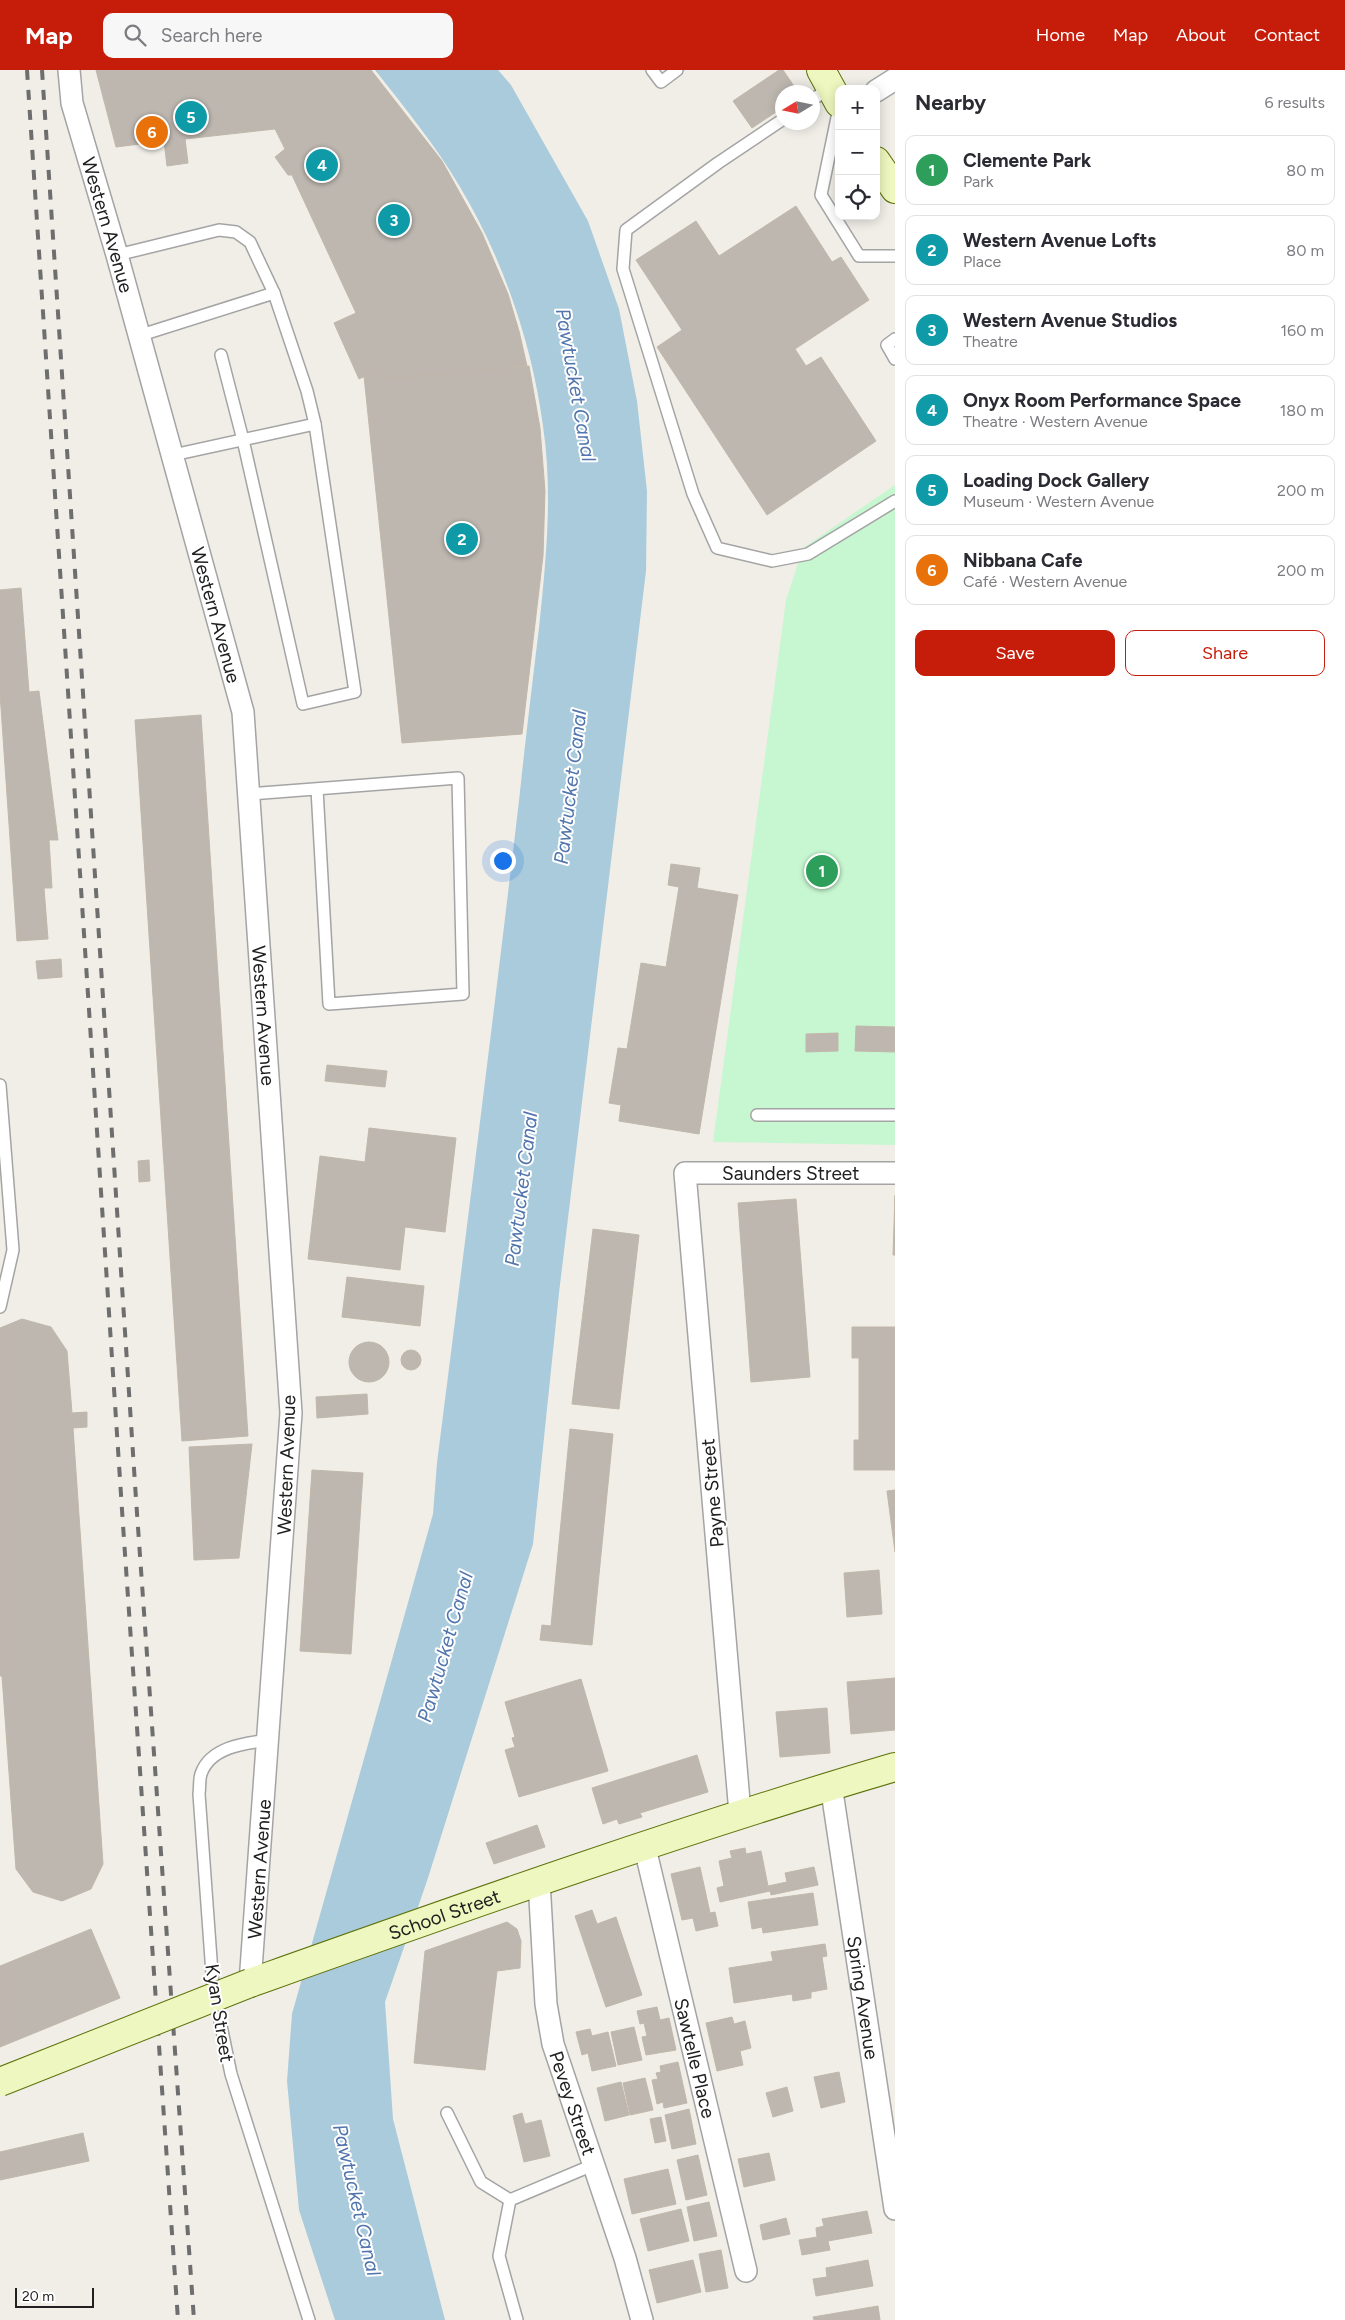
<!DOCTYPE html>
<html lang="en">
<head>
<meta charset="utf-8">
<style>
	:root { --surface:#fff; --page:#f7f7f7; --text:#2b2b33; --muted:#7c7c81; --line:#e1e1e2; --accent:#c61d0b }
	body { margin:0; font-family:Figtree,sans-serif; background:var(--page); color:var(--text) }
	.controls { position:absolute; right:15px; top:15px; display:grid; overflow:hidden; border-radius:10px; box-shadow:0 2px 12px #0003 }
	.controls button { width:45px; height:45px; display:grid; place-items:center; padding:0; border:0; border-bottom:1px solid var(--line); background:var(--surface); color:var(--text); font:25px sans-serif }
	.compass { position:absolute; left:775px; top:15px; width:45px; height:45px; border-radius:50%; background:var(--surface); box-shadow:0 2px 12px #0003; rotate:260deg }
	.scale { position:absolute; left:15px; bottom:12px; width:79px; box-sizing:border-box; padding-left:5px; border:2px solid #202020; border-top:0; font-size:14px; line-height:18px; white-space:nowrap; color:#202020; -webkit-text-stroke:4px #fff; paint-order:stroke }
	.you { position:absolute; left:502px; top:790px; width:18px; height:18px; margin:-12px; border:4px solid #fff; border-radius:50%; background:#1a73e8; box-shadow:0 0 0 8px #1a73e833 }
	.badge { display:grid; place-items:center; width:32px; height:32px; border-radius:50%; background:var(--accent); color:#fff; font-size:16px; font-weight:700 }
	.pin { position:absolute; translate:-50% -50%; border:2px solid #fff; box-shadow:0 1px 5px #0006 }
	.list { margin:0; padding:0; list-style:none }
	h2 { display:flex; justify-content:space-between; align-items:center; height:65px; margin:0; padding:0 20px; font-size:21px }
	h2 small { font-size:16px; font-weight:400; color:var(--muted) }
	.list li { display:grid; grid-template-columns:32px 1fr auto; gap:15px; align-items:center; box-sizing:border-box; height:70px; margin:0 10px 10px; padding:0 10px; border:1px solid var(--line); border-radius:10px }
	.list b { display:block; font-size:19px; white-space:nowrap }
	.list p { margin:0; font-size:16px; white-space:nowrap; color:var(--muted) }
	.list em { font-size:16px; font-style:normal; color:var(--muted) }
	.actions { display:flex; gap:10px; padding:15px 20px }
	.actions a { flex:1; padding:11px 0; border:1px solid var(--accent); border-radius:10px; text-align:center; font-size:18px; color:var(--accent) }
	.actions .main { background:var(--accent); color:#fff }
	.icon { flex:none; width:28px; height:28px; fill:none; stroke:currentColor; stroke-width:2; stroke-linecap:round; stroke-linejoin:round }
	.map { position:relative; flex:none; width:895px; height:2250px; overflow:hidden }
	header { display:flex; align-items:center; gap:30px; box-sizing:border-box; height:70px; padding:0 25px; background:var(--accent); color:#fff }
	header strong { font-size:24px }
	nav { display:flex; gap:28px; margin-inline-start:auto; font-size:18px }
	.search { width:350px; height:45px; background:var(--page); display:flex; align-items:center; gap:12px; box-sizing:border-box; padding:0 18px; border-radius:10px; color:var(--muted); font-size:19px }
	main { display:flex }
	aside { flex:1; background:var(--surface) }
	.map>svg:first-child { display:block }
	.park { fill:#c7f7d0 }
	.water { fill:#aacbdb }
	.building { fill:#bdb7b0; stroke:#c1b7aa }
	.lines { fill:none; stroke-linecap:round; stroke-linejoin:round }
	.service-casing { stroke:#a4a4a4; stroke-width:14 }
	.minor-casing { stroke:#a4a4a4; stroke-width:24 }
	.secondary-casing { stroke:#5e730b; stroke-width:30 }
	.service { stroke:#fff; stroke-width:11 }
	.minor { stroke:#fff; stroke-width:21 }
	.secondary { stroke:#eef7bf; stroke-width:28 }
	.rail { stroke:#6e6e6e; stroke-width:4; stroke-dasharray:10 10; stroke-linecap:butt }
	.secondary-bridge-casing { stroke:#5e730b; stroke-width:30; stroke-linecap:butt }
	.secondary-bridge { stroke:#eef7bf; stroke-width:28 }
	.labels { text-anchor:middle; stroke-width:4; stroke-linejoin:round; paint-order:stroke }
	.street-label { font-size:19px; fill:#202020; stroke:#fff }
	.water-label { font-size:20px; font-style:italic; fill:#5175ac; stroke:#fff }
</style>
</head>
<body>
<header>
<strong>Map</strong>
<div class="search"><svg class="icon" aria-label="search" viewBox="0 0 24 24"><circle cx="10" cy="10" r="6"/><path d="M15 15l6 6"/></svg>Search here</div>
<nav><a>Home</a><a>Map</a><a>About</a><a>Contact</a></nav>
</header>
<main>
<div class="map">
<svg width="895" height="2250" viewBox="0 0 895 2250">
	<rect width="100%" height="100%" fill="#f0eee7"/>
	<polygon class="park" points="895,415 895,1075 713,1072 786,530 803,478"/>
	<path class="water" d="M375,0H498L511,15L588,151L619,239L637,331L647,421L646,501L559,1223L533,1474L427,1811L385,1932L393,2049L445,2250H335L299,2140L287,2011L292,1944L433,1444L437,1393C465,1172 493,952 519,731C525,673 532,616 539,558C546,491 553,423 543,356C532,273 503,189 460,117C436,76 405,38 375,0Z"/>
	<g class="building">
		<polygon points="96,0 371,0 442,91 482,163 508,224 519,261 527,296 387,309 382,298 359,309 334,253 356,243 292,105 288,105 275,87 285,79 275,59 185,69 188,93 167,96 164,71 116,77"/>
		<polygon points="779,0 783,0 798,22 782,22 782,38 752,58 733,31"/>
		<polygon points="796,136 832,192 841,187 869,230 795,279 806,296 821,287 876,371 767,445 657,277 682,260 636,190 696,151 719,186"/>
		<polygon points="529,296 540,358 545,421 543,486 522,664 402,673 364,306 382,298 387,309"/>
		<polygon points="21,518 29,622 39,621 58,770 49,770 52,818 44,818 48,869 17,871 0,623 0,520"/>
		<polygon points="201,645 248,1366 182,1371 135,650"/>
		<polygon points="671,794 700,798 697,818 738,825 699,1064 619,1051 621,1035 609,1033 618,978 627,979 641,893 666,897 679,817 668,815"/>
		<polygon points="61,889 62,907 38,909 36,891"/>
		<polygon points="856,956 895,957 895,982 855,981"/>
		<polygon points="838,963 838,981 806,982 806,964"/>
		<polygon points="327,995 387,1001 385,1017 325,1011"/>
		<polygon points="369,1058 456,1068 445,1162 405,1157 400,1200 308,1189 320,1086 365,1092"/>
		<polygon points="149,1090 150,1111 139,1112 138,1091"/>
		<polygon points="895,1125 895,1185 893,1185"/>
		<polygon points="796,1129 810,1307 751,1312 738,1133"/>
		<polygon points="593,1159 639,1165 619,1339 572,1334"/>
		<polygon points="347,1207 424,1216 420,1256 342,1247"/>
		<polygon points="22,1249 51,1257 67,1281 72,1343 87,1342 87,1357 73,1358 103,1794 91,1819 62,1831 33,1822 16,1799 2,1606 0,1606 0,1258"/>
		<polygon points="852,1257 895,1257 895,1400 854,1400 854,1370 859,1370 859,1288 852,1288"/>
		<circle cx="369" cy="1292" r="20"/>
		<circle cx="411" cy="1290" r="10"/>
		<polygon points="367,1324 368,1344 317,1348 316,1327"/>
		<polygon points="570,1359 613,1364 592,1575 540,1570 542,1555 551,1556"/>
		<polygon points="252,1374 239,1488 194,1490 189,1377"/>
		<polygon points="312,1400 363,1403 351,1584 300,1581"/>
		<polygon points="895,1420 895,1482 887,1421"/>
		<polygon points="879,1500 882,1544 847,1547 844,1503"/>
		<polygon points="895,1608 895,1660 851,1664 847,1612"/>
		<polygon points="581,1609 608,1701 519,1727 505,1680 515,1677 512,1668 515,1667 505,1632"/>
		<polygon points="827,1638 830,1683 780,1687 776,1642"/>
		<polygon points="697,1685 708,1722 640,1743 642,1747 619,1754 617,1749 603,1754 592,1718"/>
		<polygon points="537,1755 545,1777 494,1794 486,1773"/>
		<polygon points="745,1778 746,1784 761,1781 768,1816 787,1812 785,1803 814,1797 818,1815 771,1825 770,1821 720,1832 717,1818 724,1816 719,1791 732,1788 730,1781"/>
		<polygon points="700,1797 710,1843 715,1842 718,1856 696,1861 693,1848 682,1850 671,1804"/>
		<polygon points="813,1823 818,1855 763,1863 762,1857 752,1859 748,1832"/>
		<polygon points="592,1840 597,1854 616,1847 642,1925 606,1937 575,1846"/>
		<polygon points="507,1852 517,1859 521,1871 520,1898 497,1901 485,2000 414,1993 425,1881"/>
		<polygon points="91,1859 120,1928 0,1977 0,1896"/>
		<polygon points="825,1874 827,1886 822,1887 827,1919 811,1922 811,1928 793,1931 792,1924 734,1933 729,1898 773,1891 771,1882"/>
		<polygon points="657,1937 660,1950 669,1948 676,1980 646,1985 642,1967 647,1966 644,1953 640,1954 637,1941"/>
		<polygon points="732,1947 734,1954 745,1951 751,1978 740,1981 743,1995 717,2001 706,1953"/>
		<polygon points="634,1957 642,1990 618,1995 611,1962"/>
		<polygon points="590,1959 592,1966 608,1962 616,1996 592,2001 588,1983 582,1985 576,1962"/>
		<polygon points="678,1992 687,2033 664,2038 663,2032 657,2034 652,2010 658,2009 656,2003 661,2002 660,1996"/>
		<polygon points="839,2002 845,2032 821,2038 814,2007"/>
		<polygon points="645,2008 653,2040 630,2045 623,2013"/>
		<polygon points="621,2012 629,2045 605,2051 597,2018"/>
		<polygon points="787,2017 793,2041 773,2047 766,2023"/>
		<polygon points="689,2039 696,2074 672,2079 665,2045"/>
		<polygon points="522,2043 525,2054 541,2050 550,2086 524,2092 513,2046"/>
		<polygon points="661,2047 666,2071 655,2073 650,2049"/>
		<polygon points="83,2063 89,2091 0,2110 0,2082"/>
		<polygon points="769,2083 775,2110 744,2117 738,2089"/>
		<polygon points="698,2085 707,2125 686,2130 677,2090"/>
		<polygon points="668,2099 676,2134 632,2144 624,2109"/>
		<polygon points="709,2132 717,2166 694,2171 687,2137"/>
		<polygon points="681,2139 689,2171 648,2181 640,2149"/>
		<polygon points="867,2141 872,2163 828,2171 830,2180 802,2185 799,2170 817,2167 816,2158 824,2156 822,2149"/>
		<polygon points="786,2148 790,2164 763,2170 760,2155"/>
		<polygon points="721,2180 728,2218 706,2222 699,2184"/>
		<polygon points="693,2190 701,2222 657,2233 649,2200"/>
		<polygon points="868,2190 873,2216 816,2226 813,2209 827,2207 826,2198"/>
		<polygon points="878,2236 880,2250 814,2250 813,2247"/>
	</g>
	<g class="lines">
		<g class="service-casing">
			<g id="service">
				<polyline points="652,0 661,12 677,0"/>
				<polyline points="812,30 828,19"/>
				<polyline points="839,38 821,125 859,186 895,186"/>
				<polyline points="782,50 718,93 626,160 623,199 693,424 717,478 772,491 808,484 895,431"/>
				<polyline points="117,185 219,160 236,162 250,172 274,223 307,321 315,354"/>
				<polyline points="138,266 274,223"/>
				<polyline points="895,269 887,275 895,289"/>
				<polyline points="173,385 315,354 355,622 303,634 243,370 221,285"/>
				<polyline points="249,724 458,708 463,924 329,934 317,719"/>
				<polyline points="0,1015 13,1180 0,1237"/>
				<polyline points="757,1045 895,1045"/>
				<path d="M269,1670C245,1673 210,1677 201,1704C199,1710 200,1718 199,1724L213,1917L231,2004L309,2250"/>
				<polyline points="447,2043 481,2112 510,2130"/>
				<polyline points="517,2250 499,2186 510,2130 593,2095"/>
			</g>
		</g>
		<g class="minor-casing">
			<g id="minor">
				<path id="s1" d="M69,0L72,33L117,185L243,642L291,1343L250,1913"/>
				<polyline points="876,21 895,9"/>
				<path id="s2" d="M831,1715L895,2139"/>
				<path id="s3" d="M740,1743L685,1103H895"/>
				<path id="s4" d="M644,1774L746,2201"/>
				<path id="s5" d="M539,1811L546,1934L553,1974L625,2188L642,2250"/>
			</g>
		</g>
		<g class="secondary-casing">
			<g id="secondary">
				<polyline points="821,0 839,33"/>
				<polyline points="876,91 895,119"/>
				<path id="s6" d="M250,1913C464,1837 677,1761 895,1697"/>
			</g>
		</g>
		<use href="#service" class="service"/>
		<use href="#minor" class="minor"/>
		<use href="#secondary" class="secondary"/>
		<g class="rail">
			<polyline points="27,0 123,1455 178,2250"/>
			<polyline points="42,0 136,1429 194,2250"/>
		</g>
		<g class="secondary-bridge-casing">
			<polyline id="secondary-bridge" points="0,2012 250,1913"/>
		</g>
		<use href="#secondary-bridge" class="secondary-bridge"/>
	</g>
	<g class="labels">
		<g class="street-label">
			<text dy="7" stroke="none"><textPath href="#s1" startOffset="160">Western Avenue</textPath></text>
			<text dy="7" stroke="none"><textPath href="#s1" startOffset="565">Western Avenue</textPath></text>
			<text dy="7" stroke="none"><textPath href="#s1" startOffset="970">Western Avenue</textPath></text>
			<text dy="7" stroke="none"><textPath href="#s3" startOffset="748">Saunders Street</textPath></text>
			<text transform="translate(286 1395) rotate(-88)" y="7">Western Avenue</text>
			<text transform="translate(712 1423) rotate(-95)" y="7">Payne Street</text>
			<text transform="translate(259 1799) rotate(-86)" y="7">Western Avenue</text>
			<text dy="7" stroke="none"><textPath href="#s6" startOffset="206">School Street</textPath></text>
			<text dy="7" stroke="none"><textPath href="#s2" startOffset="215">Spring Avenue</textPath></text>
			<text transform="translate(220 1943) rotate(81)" y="7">Kyan Street</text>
			<text dy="7" stroke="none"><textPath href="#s4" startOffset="220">Sawtelle Place</textPath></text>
			<text dy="7" stroke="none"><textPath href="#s5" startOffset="226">Pevey Street</textPath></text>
		</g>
		<g class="water-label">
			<text transform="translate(576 315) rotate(80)" y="7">Pawtucket Canal</text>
			<text transform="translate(570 717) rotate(-83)" y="7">Pawtucket Canal</text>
			<text transform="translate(521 1119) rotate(-83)" y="7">Pawtucket Canal</text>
			<text transform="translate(445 1577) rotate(-74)" y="7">Pawtucket Canal</text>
			<text transform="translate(357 2130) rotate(77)" y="7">Pawtucket Canal</text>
		</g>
	</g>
</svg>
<div class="controls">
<button>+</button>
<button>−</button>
<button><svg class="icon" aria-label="locate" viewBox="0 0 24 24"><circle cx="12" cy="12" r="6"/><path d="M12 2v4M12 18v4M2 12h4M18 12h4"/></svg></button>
</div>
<svg class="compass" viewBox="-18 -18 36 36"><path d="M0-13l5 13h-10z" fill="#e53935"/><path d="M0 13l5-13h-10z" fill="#7c7c81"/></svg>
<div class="scale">20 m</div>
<div class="you"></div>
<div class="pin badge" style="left:822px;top:801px;background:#2e9e5b">1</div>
<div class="pin badge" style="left:462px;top:469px;background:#0f9aa8">2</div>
<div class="pin badge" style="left:394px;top:150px;background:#0f9aa8">3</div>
<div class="pin badge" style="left:322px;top:95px;background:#0f9aa8">4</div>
<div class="pin badge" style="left:191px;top:47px;background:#0f9aa8">5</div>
<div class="pin badge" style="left:152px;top:62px;background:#e8710a">6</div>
</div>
<aside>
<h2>Nearby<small>6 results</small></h2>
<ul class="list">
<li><span class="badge" style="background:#2e9e5b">1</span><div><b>Clemente Park</b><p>Park</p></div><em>80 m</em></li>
<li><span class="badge" style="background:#0f9aa8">2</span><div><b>Western Avenue Lofts</b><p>Place</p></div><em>80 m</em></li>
<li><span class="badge" style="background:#0f9aa8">3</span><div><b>Western Avenue Studios</b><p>Theatre</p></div><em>160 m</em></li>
<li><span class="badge" style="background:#0f9aa8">4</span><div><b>Onyx Room Performance Space</b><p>Theatre · Western Avenue</p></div><em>180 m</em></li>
<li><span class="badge" style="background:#0f9aa8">5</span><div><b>Loading Dock Gallery</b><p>Museum · Western Avenue</p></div><em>200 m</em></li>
<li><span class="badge" style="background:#e8710a">6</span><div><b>Nibbana Cafe</b><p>Café · Western Avenue</p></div><em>200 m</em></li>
</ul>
<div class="actions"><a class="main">Save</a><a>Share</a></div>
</aside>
</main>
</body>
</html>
